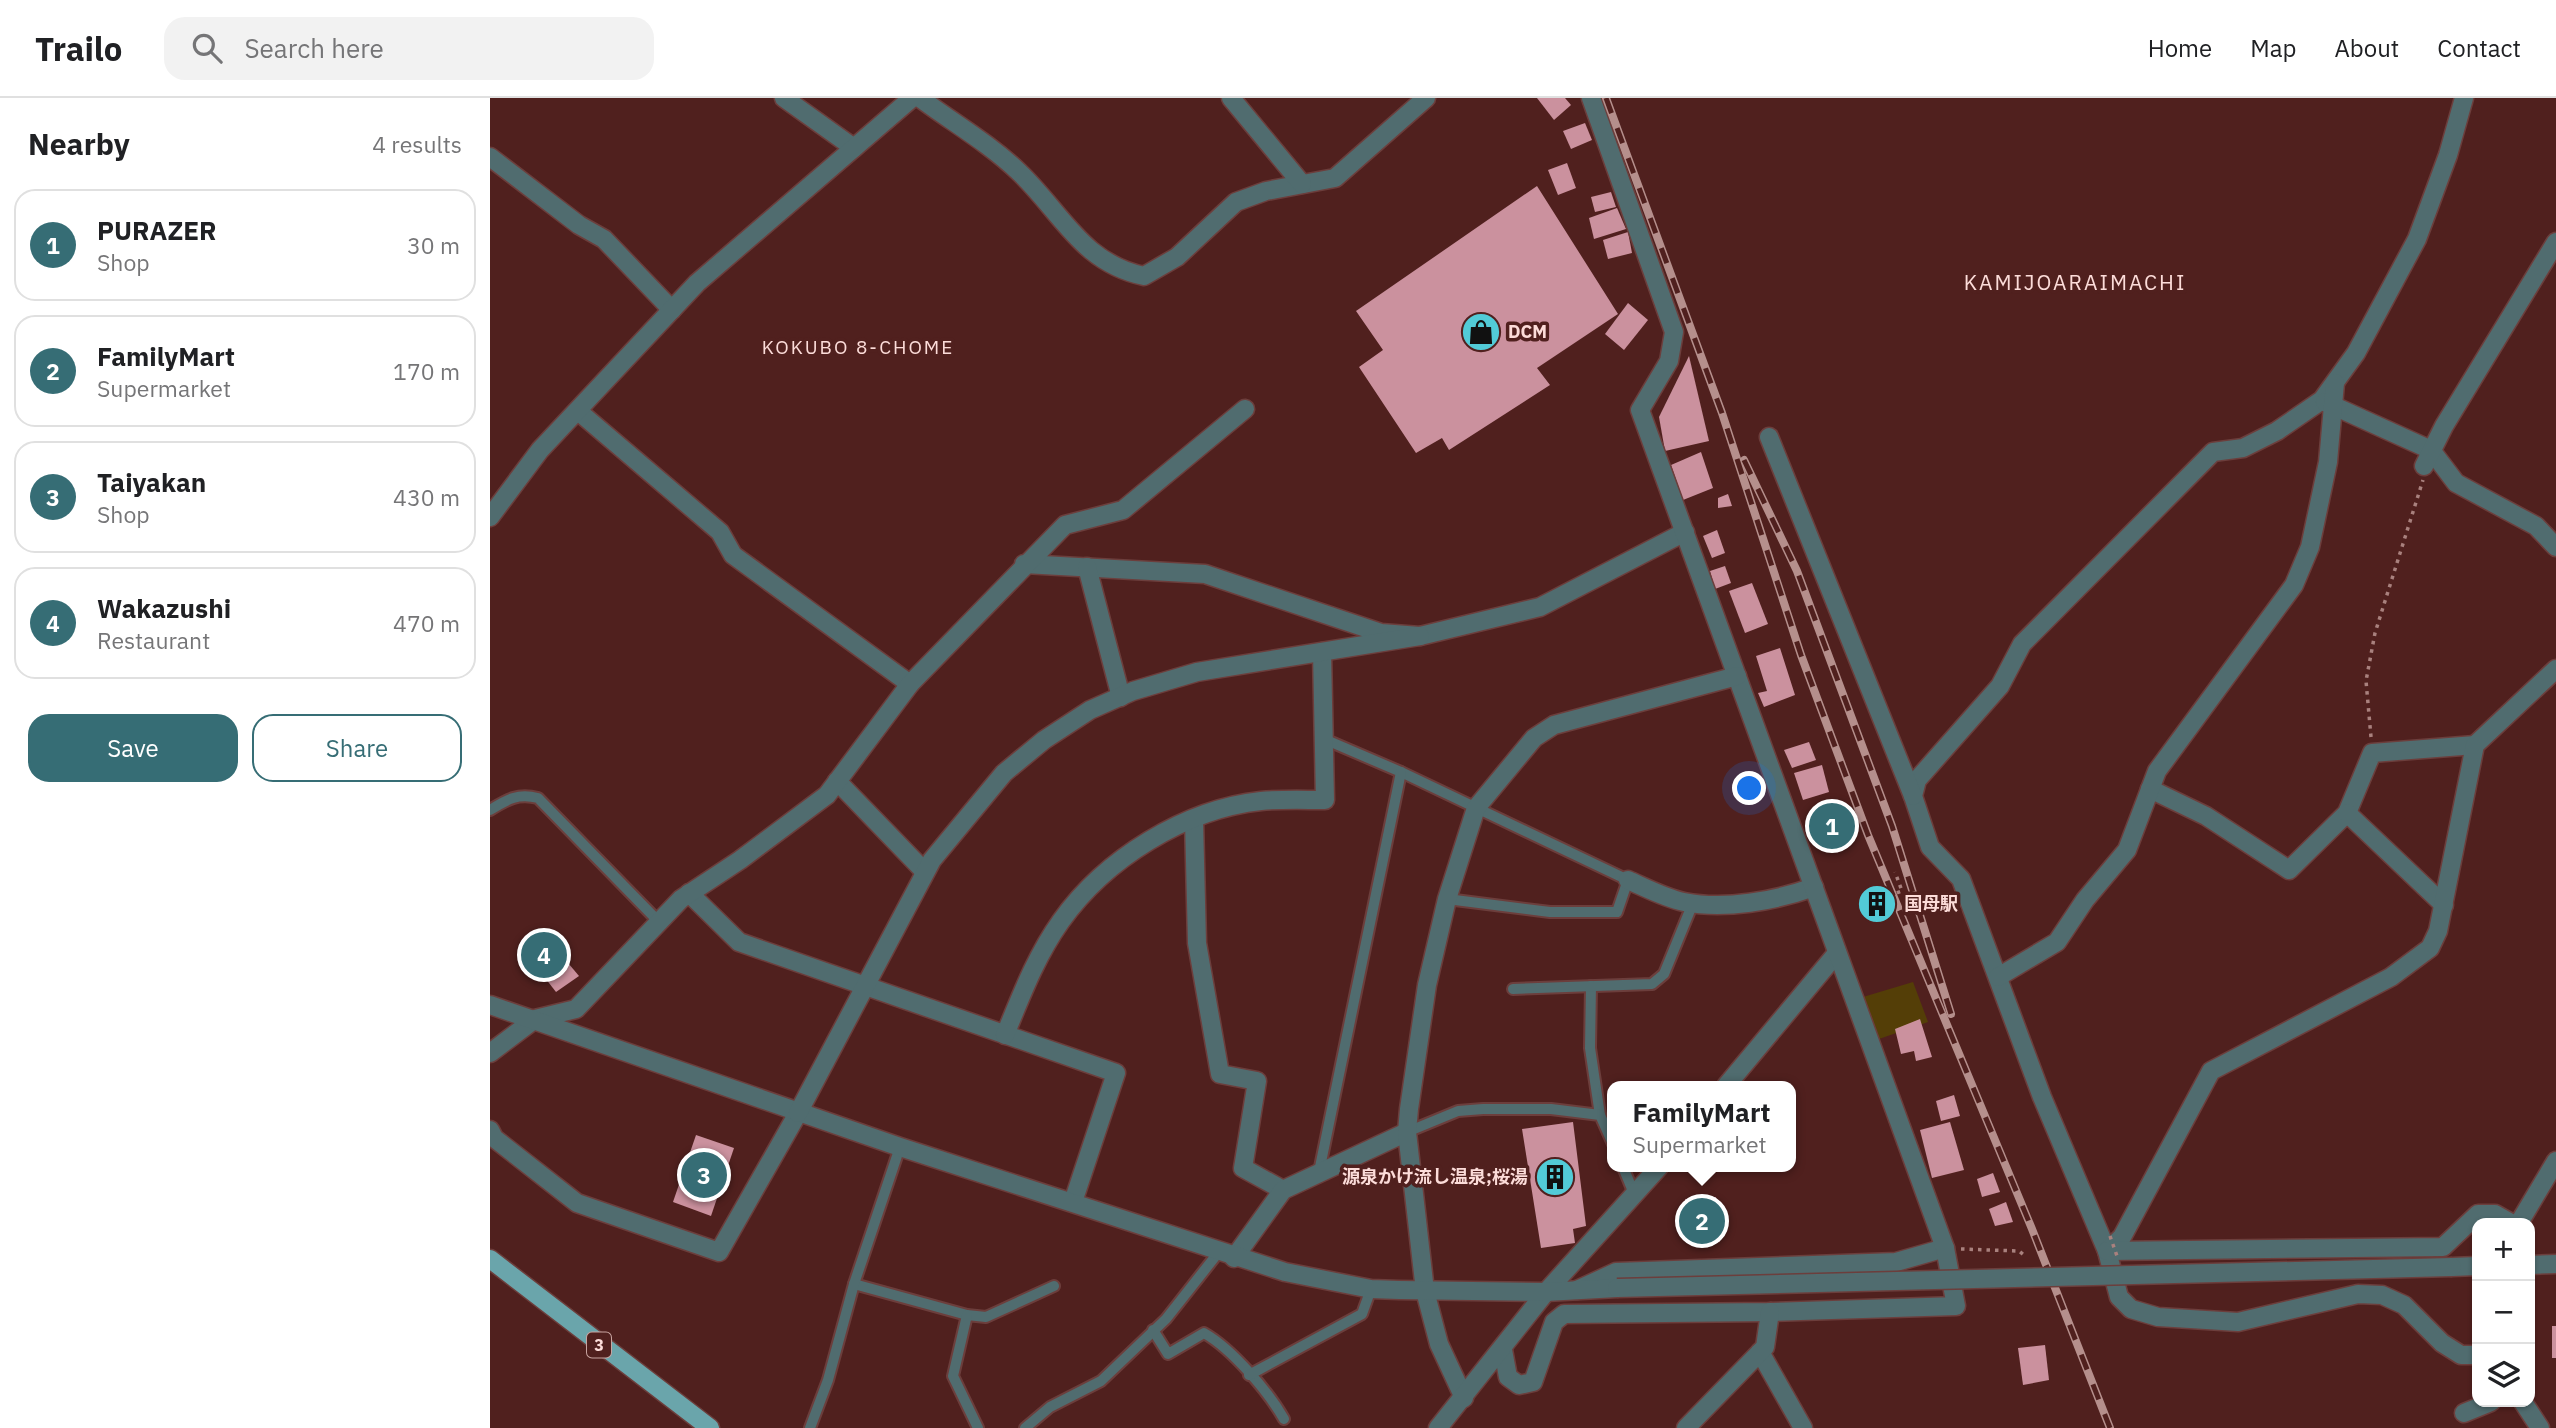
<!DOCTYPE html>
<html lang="en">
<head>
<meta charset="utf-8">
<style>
	:root { --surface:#fff; --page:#f2f2f2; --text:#202124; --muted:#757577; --line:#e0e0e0; --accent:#366d75 }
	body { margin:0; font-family:"IBM Plex Sans","Noto Sans JP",sans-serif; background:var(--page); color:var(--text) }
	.controls { position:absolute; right:21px; bottom:21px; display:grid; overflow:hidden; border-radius:14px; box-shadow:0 2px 5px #0004 }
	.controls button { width:63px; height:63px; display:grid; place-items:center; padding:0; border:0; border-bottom:2px solid var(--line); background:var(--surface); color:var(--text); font:35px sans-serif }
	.you { position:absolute; left:1260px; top:691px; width:24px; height:24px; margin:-18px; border:5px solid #fff; border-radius:50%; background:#1a73e8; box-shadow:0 0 0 10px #1a73e833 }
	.badge { display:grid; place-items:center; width:46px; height:46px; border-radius:50%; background:var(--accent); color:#fff; font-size:23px; font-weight:700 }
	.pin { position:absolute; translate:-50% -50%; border:4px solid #fff; box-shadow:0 2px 7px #0006 }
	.popup { position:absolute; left:1117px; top:983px; width:189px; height:91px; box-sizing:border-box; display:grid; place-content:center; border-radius:14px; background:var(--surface); filter:drop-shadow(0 2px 5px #0005); font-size:23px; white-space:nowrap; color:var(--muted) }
	.popup b { font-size:26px; color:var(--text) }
	.popup::after { content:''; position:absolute; left:50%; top:100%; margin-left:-14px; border:14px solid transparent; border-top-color:var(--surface) }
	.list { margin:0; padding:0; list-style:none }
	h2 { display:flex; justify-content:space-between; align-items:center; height:91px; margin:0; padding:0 28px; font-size:30px }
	h2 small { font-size:23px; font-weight:400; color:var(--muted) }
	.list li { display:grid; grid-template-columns:46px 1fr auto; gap:21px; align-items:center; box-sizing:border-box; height:112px; margin:0 14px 14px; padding:0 14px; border:2px solid var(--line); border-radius:21px }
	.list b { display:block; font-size:26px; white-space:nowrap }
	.list p { margin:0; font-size:23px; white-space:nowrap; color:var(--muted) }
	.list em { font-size:23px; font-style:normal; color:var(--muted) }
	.actions { display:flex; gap:14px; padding:21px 28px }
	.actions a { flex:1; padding:16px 0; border:2px solid var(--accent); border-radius:21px; text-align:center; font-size:24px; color:var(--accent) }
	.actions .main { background:var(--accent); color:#fff }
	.icon { flex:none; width:38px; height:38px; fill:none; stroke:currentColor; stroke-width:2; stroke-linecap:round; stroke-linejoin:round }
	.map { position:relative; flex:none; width:2066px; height:1330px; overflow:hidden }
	header { display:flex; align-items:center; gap:42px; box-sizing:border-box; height:98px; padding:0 35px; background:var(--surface); border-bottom:2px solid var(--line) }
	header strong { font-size:33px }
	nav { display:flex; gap:38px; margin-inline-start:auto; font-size:24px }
	.search { width:490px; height:63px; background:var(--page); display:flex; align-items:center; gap:18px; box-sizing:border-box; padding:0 24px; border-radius:21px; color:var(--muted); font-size:26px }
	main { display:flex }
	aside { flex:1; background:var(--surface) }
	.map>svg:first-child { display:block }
	.green { fill:#543e07 }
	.building { fill:#cb919e }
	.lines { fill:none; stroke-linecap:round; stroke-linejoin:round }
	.service-casing { stroke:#6c3e3c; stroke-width:14 }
	.minor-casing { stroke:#6c3e3c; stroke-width:21 }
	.tertiary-casing { stroke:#6c3e3c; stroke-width:21 }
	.primary-casing { stroke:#6c3e3c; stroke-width:21 }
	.path { stroke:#a9817e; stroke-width:3.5; stroke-dasharray:3.5 5; stroke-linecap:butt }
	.service { stroke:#506c6f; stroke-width:10 }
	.minor { stroke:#506c6f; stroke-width:18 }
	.tertiary { stroke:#506c6f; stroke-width:18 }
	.primary { stroke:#6aa5ab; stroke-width:18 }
	.rail-casing { stroke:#b58f8c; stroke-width:8 }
	.rail { stroke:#50201e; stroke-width:5; stroke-dasharray:16; stroke-linecap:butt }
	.tertiary-bridge-casing { stroke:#6c3e3c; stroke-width:21; stroke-linecap:butt }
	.path-bridge { stroke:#a9817e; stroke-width:3.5; stroke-dasharray:3.5 5; stroke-linecap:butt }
	.tertiary-bridge { stroke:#506c6f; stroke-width:18 }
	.labels { text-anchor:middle; stroke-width:7; stroke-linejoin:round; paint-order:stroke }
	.shield { fill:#50201e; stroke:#c8a4a1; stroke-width:2 }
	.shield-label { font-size:16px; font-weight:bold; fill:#fcdcd9 }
	.poi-label { font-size:18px; font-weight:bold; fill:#fcdcd9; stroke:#50201e; text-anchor:start }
	.neighbourhood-label { font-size:19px; letter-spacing:2px; fill:#fcdcd9; stroke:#50201e }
	.quarter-label { font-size:21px; letter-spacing:2px; fill:#fcdcd9; stroke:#50201e }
</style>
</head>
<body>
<header>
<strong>Trailo</strong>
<div class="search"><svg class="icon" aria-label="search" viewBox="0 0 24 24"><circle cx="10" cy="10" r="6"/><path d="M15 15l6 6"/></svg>Search here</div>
<nav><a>Home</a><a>Map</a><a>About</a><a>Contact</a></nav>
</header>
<main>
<aside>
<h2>Nearby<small>4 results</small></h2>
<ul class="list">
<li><span class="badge">1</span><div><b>PURAZER</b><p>Shop</p></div><em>30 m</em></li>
<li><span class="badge">2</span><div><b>FamilyMart</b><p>Supermarket</p></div><em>170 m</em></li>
<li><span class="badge">3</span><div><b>Taiyakan</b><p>Shop</p></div><em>430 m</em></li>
<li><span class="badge">4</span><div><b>Wakazushi</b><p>Restaurant</p></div><em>470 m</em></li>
</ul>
<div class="actions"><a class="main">Save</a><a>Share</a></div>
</aside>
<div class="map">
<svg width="2066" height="1330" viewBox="0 0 2066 1330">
	<rect width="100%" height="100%" fill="#50201e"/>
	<polygon class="green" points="1423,884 1438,924 1389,941 1373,899"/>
	<g class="building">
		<polygon points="1047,0 1075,0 1081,7 1064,22"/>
		<polygon points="1095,25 1102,42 1081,51 1073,33"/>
		<polygon points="1077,65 1086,90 1068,97 1058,72"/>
		<polygon points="1047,88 1128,216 1047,270 1060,287 959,352 952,340 926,355 869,269 893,252 866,213"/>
		<polygon points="1121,94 1126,109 1105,114 1101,99"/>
		<polygon points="1127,110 1136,131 1104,141 1099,120"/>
		<polygon points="1138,134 1142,155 1118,161 1113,142"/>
		<polygon points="1138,205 1158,222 1134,252 1115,236"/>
		<polygon points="1199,258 1219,343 1175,353 1169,319"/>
		<polygon points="1211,354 1223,390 1193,402 1181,367"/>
		<polygon points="1238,396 1242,408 1228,410 1228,400"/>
		<polygon points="1227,432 1235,455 1222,460 1213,438"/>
		<polygon points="1235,468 1241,485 1225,491 1220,473"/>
		<polygon points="1262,485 1278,526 1255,535 1239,493"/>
		<polygon points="1290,550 1305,597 1274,609 1268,595 1277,593 1266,558"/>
		<polygon points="1319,644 1326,662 1302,670 1294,652"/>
		<polygon points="1332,667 1339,694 1313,702 1304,675"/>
		<polygon points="1349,712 1357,737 1336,745 1327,719"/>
		<polygon points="1387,790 1395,811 1385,816 1376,794"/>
		<polygon points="52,834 89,878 66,894 31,849"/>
		<polygon points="1430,921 1442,959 1426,963 1424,953 1411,956 1405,931"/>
		<polygon points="1464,997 1470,1018 1451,1023 1446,1003"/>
		<polygon points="1083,1024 1096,1128 1083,1131 1085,1145 1051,1150 1032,1031"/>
		<polygon points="1460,1024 1474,1072 1442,1080 1430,1032"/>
		<polygon points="206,1037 244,1050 221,1118 183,1104"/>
		<polygon points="1503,1075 1510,1094 1492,1099 1487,1081"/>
		<polygon points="1226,1099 1230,1144 1199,1146 1195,1101"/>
		<polygon points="1516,1104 1523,1124 1505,1128 1499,1111"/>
		<rect x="2062" y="1228" width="4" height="32"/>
		<polygon points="1555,1247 1559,1282 1533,1287 1528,1250"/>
	</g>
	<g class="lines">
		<g class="service-casing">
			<g id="service">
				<polyline points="834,641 911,674 1138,782 1127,814 1060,814 957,801"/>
				<path d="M0,712C18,701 28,695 48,700L169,824"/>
				<polyline points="1101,888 1100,950 1110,1017"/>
				<polyline points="1023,891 1162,886 1174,876 1203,805"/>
				<polyline points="917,1034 968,1013 993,1011 1061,1011 1110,1017 1123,1046"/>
				<polyline points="1133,1069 1145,1098"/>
				<polyline points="829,1074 911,674"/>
				<polyline points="364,1186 477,1217 496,1219 564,1188"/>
				<polyline points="477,1217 463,1278 488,1330"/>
				<path d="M663,1232L678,1256L714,1235C742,1251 778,1293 794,1321"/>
				<polyline points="759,1277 872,1216 881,1191"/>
				<polyline points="320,1330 338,1282 364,1186 410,1049"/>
				<polyline points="535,1330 560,1309 611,1283 676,1221 728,1155"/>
			</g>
		</g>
		<g class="minor-casing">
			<g id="minor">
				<polyline points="294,0 364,50"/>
				<path d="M430,0C462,24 500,46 529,74C572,115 592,165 654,178L687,159L746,104L776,93L845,80L936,0"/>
				<polyline points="741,0 812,86"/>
				<polyline points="1974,0 1958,57 1927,141 1866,255 1832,302 1787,333 1753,350 1723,354 1532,546 1510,588 1427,682 1423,698 1440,749 1471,781 1552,999 1617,1153 1629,1199 1641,1211 1668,1219 1748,1224 1868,1196 1892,1197 1914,1207 1952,1245 1971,1257 1987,1257"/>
				<polyline points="0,59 89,127 114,141 182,212"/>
				<polyline points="1835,304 1941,352 1966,385 2046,428 2066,449"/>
				<polyline points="88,313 230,434 243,457 420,586"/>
				<polyline points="1279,339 1423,698"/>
				<polyline points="1934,368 1954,328 2066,144"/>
				<polyline points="0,419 50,352 207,185 422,0"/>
				<polyline points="534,466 715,476 891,535 930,538 1050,509 1195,434"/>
				<polyline points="597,469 631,599"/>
				<polyline points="347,683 435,774"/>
				<polyline points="1660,691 1716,718 1799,772 1857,715 1882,655 1985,647"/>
				<polyline points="1857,715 1954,807"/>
				<polyline points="704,722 707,845 730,976 767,983 753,1070 793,1092"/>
				<path d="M1138,782C1156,790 1175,800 1194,804C1235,812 1285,803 1324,789"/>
				<polyline points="199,795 249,844 626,975 583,1104"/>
				<polyline points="1508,879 1567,844 1595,802 1637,752 1667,673 1804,487 1820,449 1838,364 1845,285"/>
				<path d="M515,937C531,898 546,858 571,823C615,761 695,711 771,703C792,701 814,702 835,702L832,554"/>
				<polyline points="0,955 45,921 86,911 191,801 250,762 337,697 420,586 575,427 633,412 755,311"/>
				<polyline points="1236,988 1347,855"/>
				<polyline points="0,1032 4,1040 87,1105 229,1154 308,1015"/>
				<polyline points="2029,1125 2066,1063"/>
				<polyline points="1617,1153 1632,1139 1721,973 1901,879 1940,850 1948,833 1985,647 2066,571"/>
				<polyline points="1617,1153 1953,1149 1988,1116 2005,1116 2021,1125"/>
				<polyline points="744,1160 793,1092 917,1034"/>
				<polyline points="1087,1192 1126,1174 1406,1164 1455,1150"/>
				<polyline points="1013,1252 1018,1279 1029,1287 1043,1284 1064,1224 1074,1216 1280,1214 1466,1208 1455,1150 1150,312 1179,263 1184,234 1101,0"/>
				<polyline points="1270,1254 1313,1330"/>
				<polyline points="974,1300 949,1246 935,1193 917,1034 919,1011 937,887 957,801 986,710 1044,640 1064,627 1247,578"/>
				<polyline points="2033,1304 2050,1330"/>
				<polyline points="1974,1315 2001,1304"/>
				<polyline points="948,1330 1056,1194 1169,1069"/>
				<polyline points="1196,1330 1275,1249 1280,1214"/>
			</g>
		</g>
		<g class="tertiary-casing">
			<g id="tertiary">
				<polyline points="0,907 410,1049 795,1174 881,1191 909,1192 1056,1194 1127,1190"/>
				<polyline points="308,1015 442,762 514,675 554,642 600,612 643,593 707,574 930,538"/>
				<polyline points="2040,1167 2066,1166"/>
				<polyline points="1962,1169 1987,1168"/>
			</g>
		</g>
		<g class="primary-casing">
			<polyline id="primary" points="0,1161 220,1330"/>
		</g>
		<g class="path">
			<polyline points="1881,639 1876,583 1885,535 1933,382"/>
			<polyline points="1391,801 1412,793 1405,774"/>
			<polyline points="1471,1151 1529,1153 1535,1158"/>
		</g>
		<use href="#service" class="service"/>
		<use href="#minor" class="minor"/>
		<use href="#tertiary" class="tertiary"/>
		<use href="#primary" class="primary"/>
		<g class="rail-casing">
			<g id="rail">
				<polyline points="1116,0 1232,315 1311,557 1378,737 1542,1131 1620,1330"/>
				<polyline points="1254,362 1307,473 1402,728 1461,916"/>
			</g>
		</g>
		<use href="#rail" class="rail"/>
		<g class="tertiary-bridge-casing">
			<polyline id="tertiary-bridge" points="1127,1190 1962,1169"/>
		</g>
		<polyline class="path-bridge" points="1620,1138 1627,1158"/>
		<use href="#tertiary-bridge" class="tertiary-bridge"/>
	</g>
	<defs>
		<g id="shop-disc" transform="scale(2.0125)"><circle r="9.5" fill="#52cbd7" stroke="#50201e"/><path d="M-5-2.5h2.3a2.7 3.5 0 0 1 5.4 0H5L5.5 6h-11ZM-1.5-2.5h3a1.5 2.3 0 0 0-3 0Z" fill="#111"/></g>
		<g id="building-disc" transform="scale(2.0125)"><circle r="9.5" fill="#52cbd7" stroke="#50201e"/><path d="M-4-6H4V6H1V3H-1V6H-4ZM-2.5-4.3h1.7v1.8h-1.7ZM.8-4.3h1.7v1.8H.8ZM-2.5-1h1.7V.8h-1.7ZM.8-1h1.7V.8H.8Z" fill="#111"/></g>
	</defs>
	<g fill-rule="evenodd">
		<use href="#shop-disc" x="991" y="234"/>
		<use href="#building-disc" x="1387" y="806"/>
		<use href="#building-disc" x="1065" y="1079"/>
	</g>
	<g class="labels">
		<rect class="shield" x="97" y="1234.5" width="24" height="25" rx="5"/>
		<g class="shield-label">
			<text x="109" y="1253">3</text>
		</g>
		<g class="poi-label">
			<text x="1018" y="240">DCM</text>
			<text x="1414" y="812">国母駅</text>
			<text x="1038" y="1085" text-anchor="end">源泉かけ流し温泉;桜湯</text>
		</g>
		<g class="neighbourhood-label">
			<text x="368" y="256">KOKUBO 8-CHOME</text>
		</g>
		<g class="quarter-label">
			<text x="1585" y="192">KAMIJOARAIMACHI</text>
		</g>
	</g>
</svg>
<div class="controls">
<button>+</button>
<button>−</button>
<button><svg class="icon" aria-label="layers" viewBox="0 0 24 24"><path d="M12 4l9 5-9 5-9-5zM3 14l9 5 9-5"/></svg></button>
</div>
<div class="you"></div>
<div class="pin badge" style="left:1342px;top:728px">1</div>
<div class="pin badge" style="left:1212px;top:1123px">2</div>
<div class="popup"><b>FamilyMart</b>Supermarket</div>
<div class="pin badge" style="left:214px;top:1077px">3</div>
<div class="pin badge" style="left:54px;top:857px">4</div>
</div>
</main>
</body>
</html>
